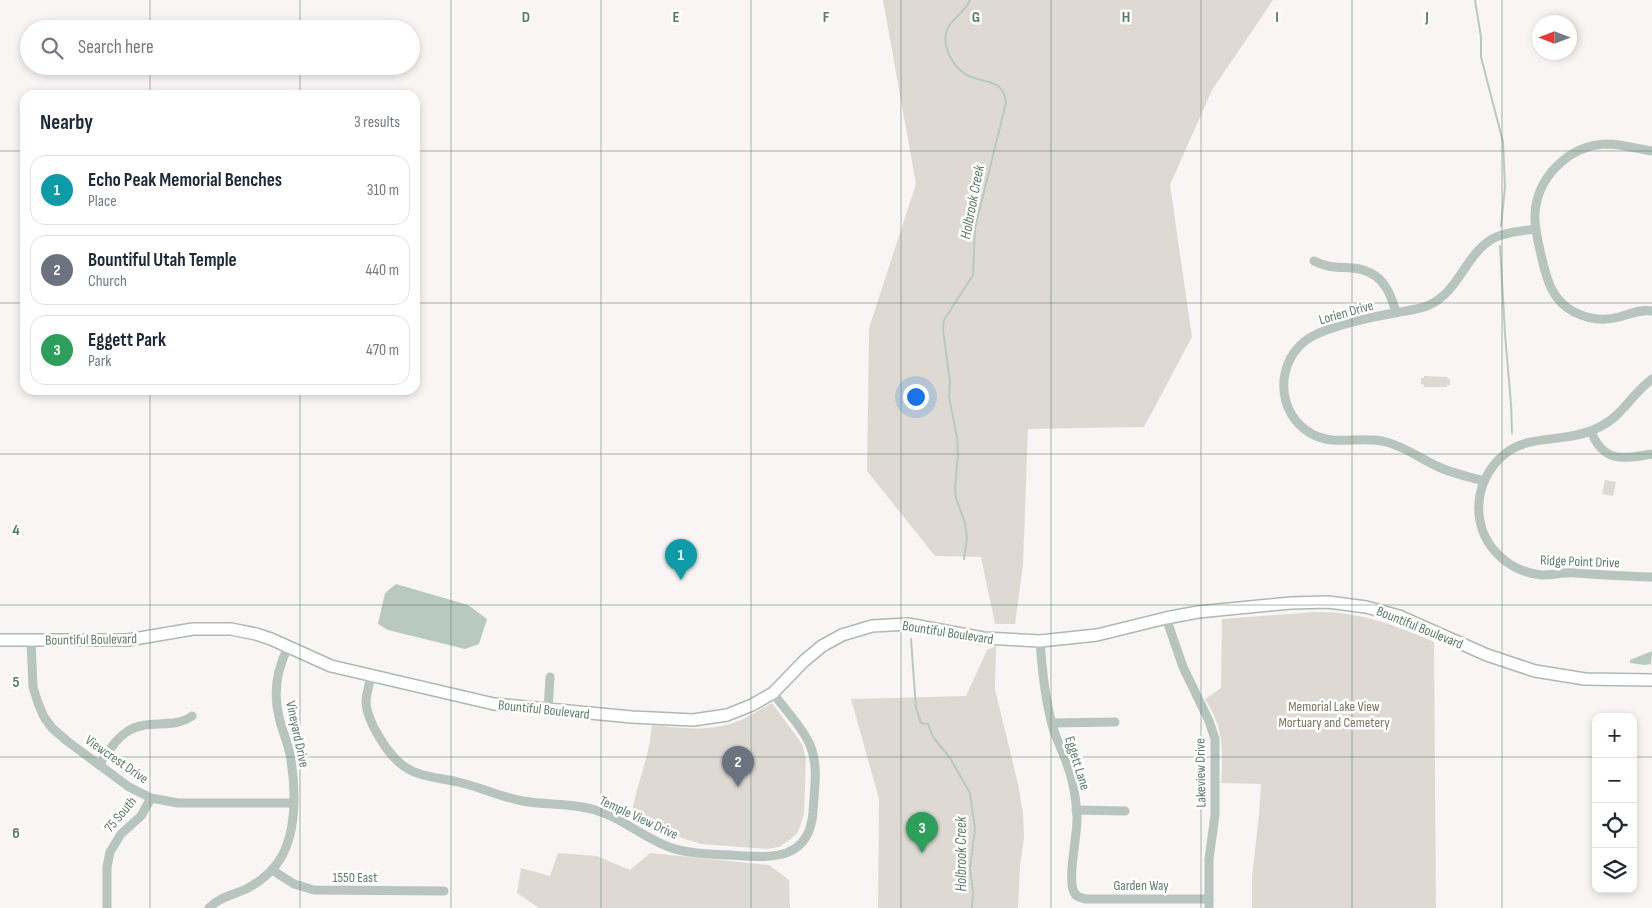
<!DOCTYPE html>
<html lang="en">
<head>
<meta charset="utf-8">
<style>
	:root { --surface:#fff; --page:#f2f2f3; --text:#1f2937; --muted:#747a83; --line:#e0e1e3; --accent:#db2777 }
	body { margin:0; font-family:"Sofia Sans Condensed",sans-serif; background:var(--page); color:var(--text) }
	.controls { position:absolute; right:15px; bottom:15px; display:grid; overflow:hidden; border-radius:10px; box-shadow:0 2px 8px #0003 }
	.controls button { width:45px; height:45px; display:grid; place-items:center; padding:0; border:0; border-bottom:1px solid var(--line); background:var(--surface); color:var(--text); font:25px sans-serif }
	.compass { position:absolute; left:1532px; top:15px; width:45px; height:45px; border-radius:50%; background:var(--surface); box-shadow:0 2px 8px #0003; rotate:270deg }
	.you { position:absolute; left:915px; top:396px; width:18px; height:18px; margin:-12px; border:4px solid #fff; border-radius:50%; background:#1a73e8; box-shadow:0 0 0 8px #1a73e833 }
	.badge { display:grid; place-items:center; width:32px; height:32px; border-radius:50%; background:var(--accent); color:#fff; font-size:16px; font-weight:700 }
	.pin { position:absolute; translate:-50% -41px; filter:drop-shadow(0 1px 2px #0008) }
	.pin::after { content:''; position:absolute; top:26px; width:18px; height:15px; background:inherit; clip-path:polygon(0 0,100% 0,50% 100%) }
	.list { margin:0; padding:0; list-style:none }
	h2 { display:flex; justify-content:space-between; align-items:center; height:65px; margin:0; padding:0 20px; font-size:21px }
	h2 small { font-size:16px; font-weight:400; color:var(--muted) }
	.list li { display:grid; grid-template-columns:32px 1fr auto; gap:15px; align-items:center; box-sizing:border-box; height:70px; margin:0 10px 10px; padding:0 10px; border:1px solid var(--line); border-radius:15px }
	.list b { display:block; font-size:19px; white-space:nowrap }
	.list p { margin:0; font-size:16px; white-space:nowrap; color:var(--muted) }
	.list em { font-size:16px; font-style:normal; color:var(--muted) }
	.icon { flex:none; width:28px; height:28px; fill:none; stroke:currentColor; stroke-width:2; stroke-linecap:round; stroke-linejoin:round }
	.map { position:relative; flex:none; width:1652px; height:908px; overflow:hidden }
	.search { position:absolute; background:var(--surface); box-shadow:0 2px 8px #0003; left:20px; top:20px; width:400px; height:55px; display:flex; align-items:center; gap:12px; box-sizing:border-box; padding:0 18px; border-radius:28px; color:var(--muted); font-size:19px }
	.panel { position:absolute; background:var(--surface); box-shadow:0 2px 8px #0003; left:20px; top:90px; width:400px; height:305px; border-radius:15px }
	.map>svg:first-child { display:block }
	.green { fill:#dedad3 }
	.water { fill:#b8cabf }
	.lines { fill:none; stroke-linecap:round; stroke-linejoin:round }
	.stream { stroke:#b8cabf; stroke-width:2 }
	.major-casing { stroke:#adb9b3; stroke-width:14 }
	.minor { stroke:#b8c4bf; stroke-width:9 }
	.major { stroke:#fff; stroke-width:11 }
	.grid { fill:none; stroke:#5c7c6e; stroke-width:1; stroke-opacity:0.55 }
	.labels { text-anchor:middle; stroke-width:5; stroke-linejoin:round; paint-order:stroke }
	.street-label { font-size:14px; fill:#5c7c6e; stroke:#fff }
	.park-label { font-size:14px; fill:#7a7760; stroke:#fff }
	.water-label { font-size:15px; font-style:italic; fill:#5b7c68; stroke:#fff }
	.grid-label { font-size:16px; text-anchor:middle; font-weight:bold; fill:#5c7c6e; stroke:#fff; stroke-width:5; stroke-linejoin:round; paint-order:stroke }
</style>
</head>
<body>
<div class="map">
<svg width="1652" height="908" viewBox="0 0 1652 908">
	<rect width="100%" height="100%" fill="#f8f5f4"/>
	<g class="green">
		<polygon points="883,0 1273,0 1212,90 1170,185 1192,337 1144,427 1028,429 1023,565 1015,624 995,624 981,557 935,556 867,471 869,328 916,184"/>
		<polygon points="1424,376 1447,377 1448,379 1450,379 1450,385 1447,385 1447,387 1424,387 1424,385 1421,384 1421,378 1424,378"/>
		<polygon points="1605,480 1616,482 1613,496 1602,494"/>
		<path d="M1315,612C1358,611 1396,625 1434,642L1436,908H1252V877L1259,815L1261,784L1221,783C1222,762 1224,741 1216,720C1213,713 1209,706 1205,699L1221,688L1222,619Z"/>
		<polygon points="996,646 995,689 1018,784 1023,813 1024,837 1020,866 1018,908 878,908 879,799 851,699 966,696 987,650"/>
		<path d="M772,703L802,744L806,760L804,814L798,832L791,839L779,847L767,849L701,844L682,838L632,812C637,783 650,755 652,725C673,727 701,731 722,726C740,723 756,712 772,703Z"/>
		<polygon points="558,853 597,856 630,870 650,853 769,865 789,880 790,908 539,908 517,893 521,868 550,876"/>
	</g>
	<g class="water">
		<polygon points="396,584 468,605 487,619 479,644 465,649 388,630 378,624 385,593"/>
		<polygon points="1652,651 1651,664 1645,665 1630,663 1630,660"/>
	</g>
	<g class="lines">
		<g class="stream">
			<polyline points="1475,0 1481,37 1481,57 1503,142 1505,187 1501,226"/>
			<polyline points="1500,246 1505,334 1511,404 1512,433"/>
			<path d="M964,559L967,538L965,523L956,498L955,489L958,454L957,437L949,397L950,381L943,330L944,320L973,275L975,228L1006,103C1005,96 1004,91 998,86C990,81 978,80 969,76C954,69 941,47 947,30C951,19 965,12 970,0"/>
			<polyline points="911,639 916,708 921,723 928,724 933,737 950,758 970,793 975,829 970,868 973,892 972,908"/>
		</g>
		<g class="major-casing">
			<polyline id="major" points="0,640 128,640 193,629 231,629 256,634 271,639 331,666 494,704 632,717 693,720 727,715 752,705 773,693 804,661 822,646 842,635 872,626 908,624 983,638 1040,641 1097,635 1166,618 1198,612 1291,603 1328,602 1366,607 1399,616 1487,655 1535,671 1585,679 1652,680"/>
		</g>
		<g class="minor">
			<path d="M1652,151C1637,149 1622,144 1607,144C1569,145 1537,177 1535,214C1534,229 1539,245 1542,259C1547,281 1553,301 1574,312C1588,319 1604,321 1619,317C1630,314 1640,309 1652,311"/>
			<path d="M1314,261C1327,268 1338,267 1352,268C1380,270 1390,289 1396,313"/>
			<path d="M1652,379C1628,397 1623,418 1593,430C1563,443 1531,434 1506,453C1487,468 1477,490 1479,514C1482,547 1509,572 1542,575C1553,575 1565,572 1576,573C1601,575 1627,576 1652,577"/>
			<path d="M1591,431C1603,463 1623,459 1652,454"/>
			<path d="M1484,481C1470,477 1455,474 1441,468C1422,460 1406,447 1386,442C1361,435 1335,447 1312,434C1275,414 1274,359 1311,337C1330,326 1371,317 1394,313C1405,311 1416,310 1427,306C1459,293 1464,256 1492,239C1505,232 1521,231 1536,229"/>
			<polyline points="1166,618 1183,667 1209,721 1215,739 1215,815 1209,859 1209,908"/>
			<polyline points="31,640 33,687 38,703 44,717 52,728 67,741 129,787 151,798 178,803 293,803"/>
			<path d="M1040,641C1042,670 1045,700 1053,728C1057,741 1064,754 1068,767C1074,783 1076,799 1077,816C1078,835 1067,877 1074,892C1076,897 1081,898 1086,899H1209"/>
			<path d="M371,677C369,685 366,694 366,703C367,721 387,753 401,764C418,778 438,777 458,782C480,787 501,797 523,801C544,805 566,803 587,808C618,814 640,836 669,847C688,854 709,854 729,855C766,857 809,864 813,812C814,791 819,766 810,745C802,726 785,710 773,693"/>
			<polyline points="548,710 550,677"/>
			<polyline points="1052,723 1115,722"/>
			<path d="M99,765C108,753 115,739 128,731C148,718 173,730 192,716"/>
			<polyline points="1076,810 1125,811"/>
			<polyline points="272,870 294,884 314,890 444,891"/>
			<polyline points="107,908 107,867 110,852 121,834 141,816 151,798"/>
			<path d="M209,908C220,897 233,895 246,889C258,883 268,875 276,865C298,837 296,788 290,754C287,741 282,730 279,717C273,693 277,669 288,647"/>
		</g>
		<use href="#major" class="major"/>
	</g>
	<path class="grid" d="M150,0V29M300,0V29M451,0V908M601,0V908M751,0V908M901,0V908M1051,0V908M1201,0V908M1352,0V908M1502,0V908M150,66V95M300,66V95M0,151H25M415,151H1652M0,303H25M415,303H1652M150,390V908M300,390V908M0,454H1652M0,605H1652M0,757H1596M1633,757H1652"/>
	<g class="labels">
		<g class="street-label">
			<text transform="translate(1346 312) rotate(-16)" y="5">Lorien Drive</text>
			<text transform="translate(1580 561) rotate(2)" y="5">Ridge Point Drive</text>
			<text transform="translate(1420 627) rotate(22)" y="5">Bountiful Boulevard</text>
			<text transform="translate(948 632) rotate(9)" y="5">Bountiful Boulevard</text>
			<text transform="translate(91 639) rotate(-1)" y="5">Bountiful Boulevard</text>
			<text transform="translate(544 709) rotate(6)" y="5">Bountiful Boulevard</text>
			<text transform="translate(298 734) rotate(78)" y="5">Vineyard Drive</text>
			<text transform="translate(117 759) rotate(35)" y="5">Viewcrest Drive</text>
			<text transform="translate(1078 763) rotate(73)" y="5">Eggett Lane</text>
			<text transform="translate(1200 773) rotate(-91)" y="5">Lakeview Drive</text>
			<text transform="translate(120 814) rotate(-50)" y="5">75 South</text>
			<text transform="translate(639 817) rotate(25)" y="5">Temple View Drive</text>
			<text x="355" y="882">1550 East</text>
			<text x="1141" y="890">Garden Way</text>
		</g>
		<g class="park-label">
			<text x="1334" y="711">Memorial Lake View<tspan x="1334" dy="16">Mortuary and Cemetery</tspan></text>
		</g>
		<g class="water-label">
			<text transform="translate(972 202) rotate(-79)" y="5">Holbrook Creek</text>
			<text transform="translate(961 854) rotate(-90)" y="5">Holbrook Creek</text>
		</g>
	</g>
	<g class="grid-label">
		<text x="526" y="22">D</text>
		<text x="676" y="22">E</text>
		<text x="826" y="22">F</text>
		<text x="976" y="22">G</text>
		<text x="1126" y="22">H</text>
		<text x="1277" y="22">I</text>
		<text x="1427" y="22">J</text>
		<text x="16" y="535">4</text>
		<text x="16" y="687">5</text>
		<text x="16" y="838">6</text>
	</g>
</svg>
<div class="controls">
<button>+</button>
<button>−</button>
<button><svg class="icon" aria-label="locate" viewBox="0 0 24 24"><circle cx="12" cy="12" r="6"/><path d="M12 2v4M12 18v4M2 12h4M18 12h4"/></svg></button>
<button><svg class="icon" aria-label="layers" viewBox="0 0 24 24"><path d="M12 4l9 5-9 5-9-5zM3 14l9 5 9-5"/></svg></button>
</div>
<svg class="compass" viewBox="-18 -18 36 36"><path d="M0-13l5 13h-10z" fill="#e53935"/><path d="M0 13l5-13h-10z" fill="#747a83"/></svg>
<div class="you"></div>
<div class="pin badge" style="left:681px;top:580px;background:#0f9aa8">1</div>
<div class="pin badge" style="left:738px;top:787px;background:#6b7280">2</div>
<div class="pin badge" style="left:922px;top:853px;background:#2e9e5b">3</div>
<div class="search"><svg class="icon" aria-label="search" viewBox="0 0 24 24"><circle cx="10" cy="10" r="6"/><path d="M15 15l6 6"/></svg>Search here</div>
<section class="panel">
<h2>Nearby<small>3 results</small></h2>
<ul class="list">
<li><span class="badge" style="background:#0f9aa8">1</span><div><b>Echo Peak Memorial Benches</b><p>Place</p></div><em>310 m</em></li>
<li><span class="badge" style="background:#6b7280">2</span><div><b>Bountiful Utah Temple</b><p>Church</p></div><em>440 m</em></li>
<li><span class="badge" style="background:#2e9e5b">3</span><div><b>Eggett Park</b><p>Park</p></div><em>470 m</em></li>
</ul>
</section>
</div>
</body>
</html>
